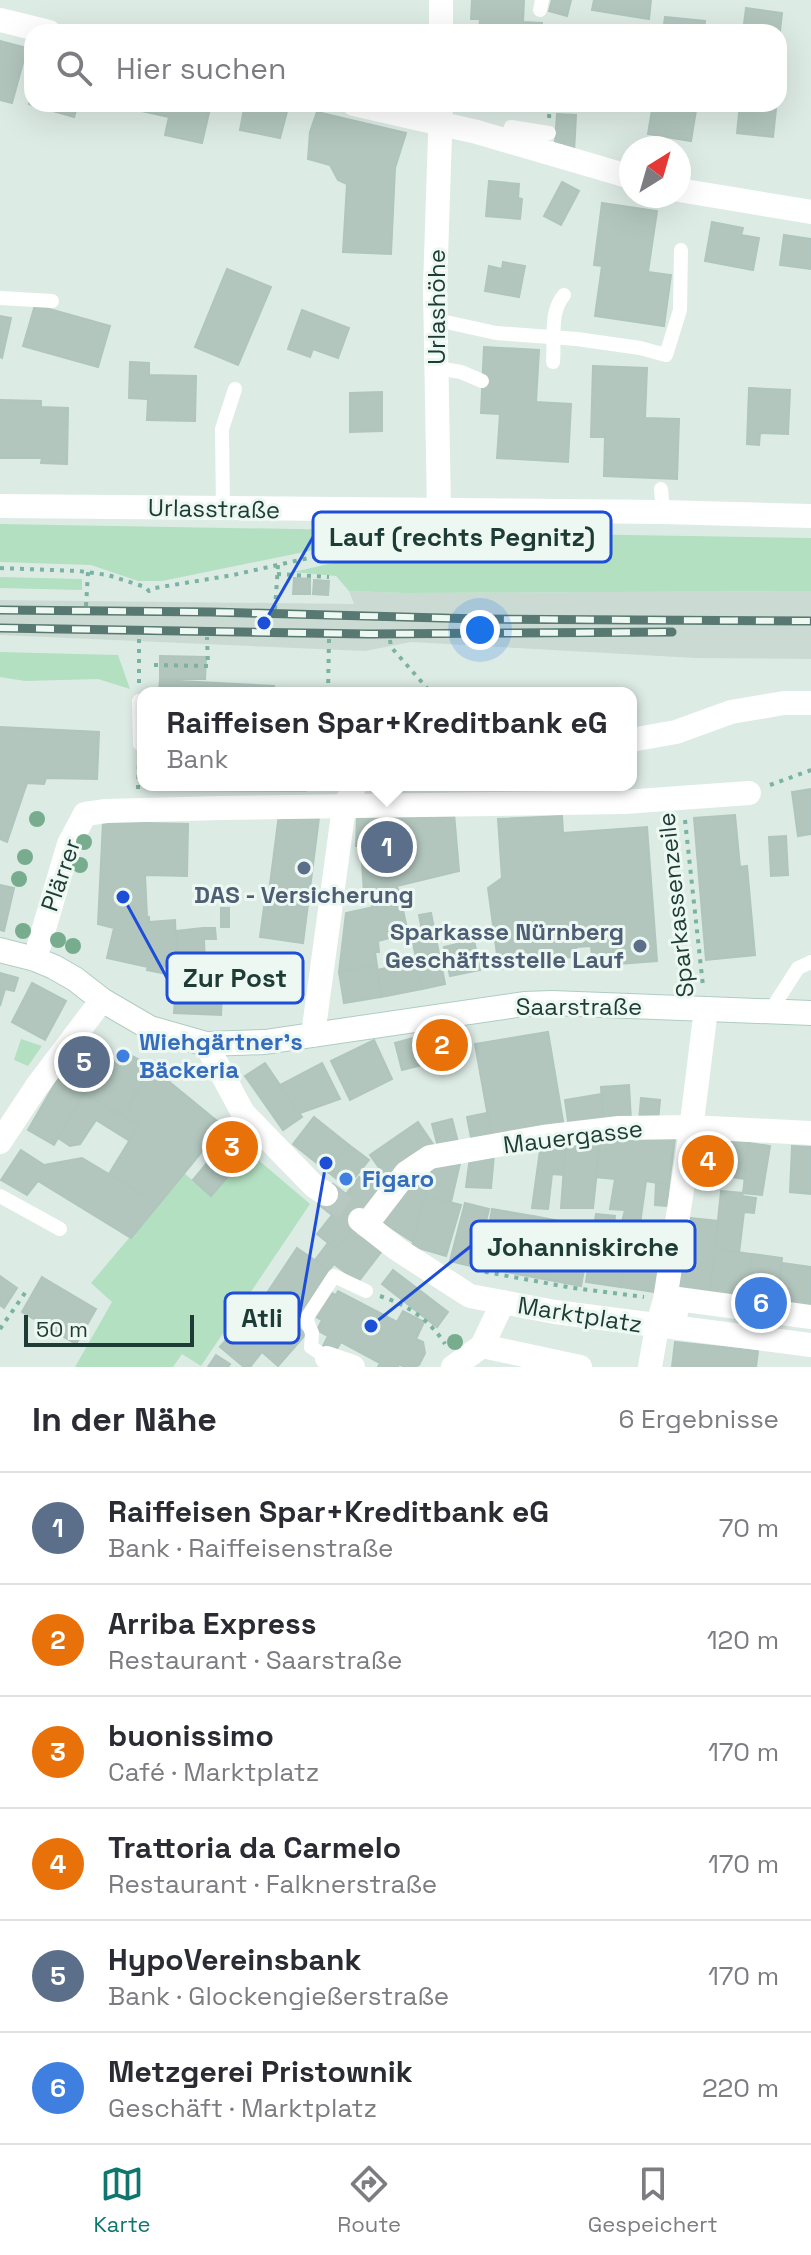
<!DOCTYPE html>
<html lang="de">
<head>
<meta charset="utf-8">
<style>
	:root { --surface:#fff; --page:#f7f7f7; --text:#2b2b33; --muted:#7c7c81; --line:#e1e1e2; --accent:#0f766e }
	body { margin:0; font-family:"Space Grotesk",sans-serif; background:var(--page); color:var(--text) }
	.compass { position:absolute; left:619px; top:136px; width:72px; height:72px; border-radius:50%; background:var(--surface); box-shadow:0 8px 32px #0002; rotate:37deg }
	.scale { position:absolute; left:24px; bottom:20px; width:170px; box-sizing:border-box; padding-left:8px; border:4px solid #1d3c35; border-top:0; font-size:22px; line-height:28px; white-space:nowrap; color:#1d3c35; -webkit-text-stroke:6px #eef8f3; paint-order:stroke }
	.you { position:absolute; left:480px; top:630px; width:28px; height:28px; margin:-20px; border:6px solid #fff; border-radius:50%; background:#1a73e8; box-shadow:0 0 0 12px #1a73e833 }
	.badge { display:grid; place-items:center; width:52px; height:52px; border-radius:50%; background:var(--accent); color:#fff; font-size:26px; font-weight:700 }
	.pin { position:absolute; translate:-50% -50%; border:4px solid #fff; box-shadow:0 2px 8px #0006 }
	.popup { position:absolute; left:137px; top:687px; width:500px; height:104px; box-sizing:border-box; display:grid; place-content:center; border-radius:16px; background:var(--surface); filter:drop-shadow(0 2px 6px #0005); font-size:26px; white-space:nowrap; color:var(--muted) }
	.popup b { font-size:30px; color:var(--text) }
	.popup::after { content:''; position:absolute; left:50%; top:100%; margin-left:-16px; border:16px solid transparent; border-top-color:var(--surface) }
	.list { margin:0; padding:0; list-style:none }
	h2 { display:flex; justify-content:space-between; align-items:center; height:104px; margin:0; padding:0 32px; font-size:34px }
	h2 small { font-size:26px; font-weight:400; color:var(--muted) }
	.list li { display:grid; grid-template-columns:52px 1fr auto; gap:24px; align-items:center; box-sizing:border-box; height:112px; padding:0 32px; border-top:2px solid var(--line) }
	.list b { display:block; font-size:30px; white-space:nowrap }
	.list p { margin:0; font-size:26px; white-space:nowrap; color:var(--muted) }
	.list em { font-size:26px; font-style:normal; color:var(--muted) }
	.icon { flex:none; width:44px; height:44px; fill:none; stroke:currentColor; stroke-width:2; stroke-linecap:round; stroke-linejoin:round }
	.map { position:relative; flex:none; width:811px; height:1367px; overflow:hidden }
	.search { position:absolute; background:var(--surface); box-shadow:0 8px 32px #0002; left:24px; right:24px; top:24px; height:88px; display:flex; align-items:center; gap:20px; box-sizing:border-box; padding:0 28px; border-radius:24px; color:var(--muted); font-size:30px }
	.sheet { height:776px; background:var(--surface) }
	nav { display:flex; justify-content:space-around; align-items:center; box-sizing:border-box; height:112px; border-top:2px solid var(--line); background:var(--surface); font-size:22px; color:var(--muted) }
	nav a { display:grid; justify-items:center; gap:4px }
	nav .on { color:var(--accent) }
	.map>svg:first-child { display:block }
	.built { fill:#cbdbd4 }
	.green { fill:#b3e0c0 }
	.building { fill:#b2c6be; stroke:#afc5bd; stroke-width:2 }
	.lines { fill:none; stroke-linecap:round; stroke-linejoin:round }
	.street-tunnel { stroke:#b7c8c2; stroke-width:24; stroke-dasharray:24 12; stroke-linecap:butt }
	.secondary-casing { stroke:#afccc3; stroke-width:26 }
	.path { stroke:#7ab3a3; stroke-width:4; stroke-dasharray:4 6; stroke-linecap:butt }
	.lane { stroke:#fff; stroke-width:14 }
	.street { stroke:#fff; stroke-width:24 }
	.secondary { stroke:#fff; stroke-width:24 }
	.rail-casing { stroke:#577971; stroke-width:9 }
	.rail { stroke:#eef8f3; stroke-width:6; stroke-dasharray:18; stroke-linecap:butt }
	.tree { fill:#77ac8e }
	.service-dot { fill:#5c6f8a; stroke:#eef8f3; stroke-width:3 }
	.shop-dot { fill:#3f7fe0; stroke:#eef8f3; stroke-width:3 }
	.labels { text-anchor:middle; stroke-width:6; stroke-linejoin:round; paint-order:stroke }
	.street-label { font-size:24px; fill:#1d3c35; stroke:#eef8f3 }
	.service-label { font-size:24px; font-weight:bold; fill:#4e5e75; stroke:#eef8f3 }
	.shop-label { font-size:24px; font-weight:bold; fill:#366cbe; stroke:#eef8f3; text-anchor:start }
	.leader { fill:none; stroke:#1d4ed8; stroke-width:3 }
	.callout-dot { fill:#1d4ed8; stroke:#eef8f3; stroke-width:3 }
	.callout { fill:#eef8f3; stroke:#1d4ed8; stroke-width:3 }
	.callout-label { font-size:26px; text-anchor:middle; font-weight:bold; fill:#1d3c35 }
</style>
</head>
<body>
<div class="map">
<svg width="811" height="1367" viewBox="0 0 811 1367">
	<rect width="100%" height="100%" fill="#ddebe5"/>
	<polygon class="built" points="349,591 405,593 811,591 811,659 695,658 411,642 365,651 0,635 0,600 354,604"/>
	<g class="green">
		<polygon points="0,524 407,531 162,581 138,581 91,565 0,562"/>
		<polygon points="443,532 811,538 811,591 405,593 349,591 336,576 293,572 427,542"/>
		<polygon points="0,577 82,579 82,590 0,588"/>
		<polygon points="0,652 118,655 130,689 98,679 25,681 0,677"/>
		<polygon points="160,785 301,785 307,792 160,791"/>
		<polygon points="21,1039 42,1046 28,1066 14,1060"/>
		<polygon points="249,1152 310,1204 201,1366 182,1354 173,1367 75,1367 112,1302 91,1283 184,1173 211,1196"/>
	</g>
	<g class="building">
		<polygon points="472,0 524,0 523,22 542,23 541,32 479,32 480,19 471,19"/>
		<polygon points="552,0 571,0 567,16 549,11"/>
		<polygon points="594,0 651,0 649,19 592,10"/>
		<polygon points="746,8 782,13 779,40 779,32 743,32"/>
		<polygon points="665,17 705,21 704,32 663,32"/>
		<polygon points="0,41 27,48 12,103 0,100"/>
		<polygon points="32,92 32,104 78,104 74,117 29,104"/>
		<polygon points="139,104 211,104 202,143 165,135 169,117 137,110"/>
		<polygon points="245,104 289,104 280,138 240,130"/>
		<polygon points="653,104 697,104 691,141 648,134"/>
		<polygon points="740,104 776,109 773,137 737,133"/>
		<polygon points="317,112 406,133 395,168 391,254 343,252 347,184 338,180 330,165 308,159 310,132"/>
		<polygon points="557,114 576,115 574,153 563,152 564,143 555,143"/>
		<polygon points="489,181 519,184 518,198 522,199 520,219 486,216"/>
		<polygon points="562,182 579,191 561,225 544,216"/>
		<polygon points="602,203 657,211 648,272 671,275 664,326 595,316 602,266 594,265"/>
		<polygon points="712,222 743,228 741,235 759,238 753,270 705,261"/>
		<polygon points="784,235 811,239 811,269 780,265"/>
		<polygon points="503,262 525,266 519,297 485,291 489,266 502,269"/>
		<polygon points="227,269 271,287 238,365 195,347"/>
		<polygon points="35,305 110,326 98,367 23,346"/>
		<polygon points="302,310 349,328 338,358 313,349 310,357 288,349"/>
		<polygon points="0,316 11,318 2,358 0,357"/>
		<polygon points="484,347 539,350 536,402 571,404 568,462 497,458 500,414 481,413"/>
		<polygon points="130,362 149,363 149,375 196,376 195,421 147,420 148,399 129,398"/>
		<polygon points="593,366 647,368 645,418 679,419 677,479 604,476 605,437 591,437"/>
		<polygon points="749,388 790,390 788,434 760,433 759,445 747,444"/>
		<polygon points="382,392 382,431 350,432 350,393"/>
		<polygon points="0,400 41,401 41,407 68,408 67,464 41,463 42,458 0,458"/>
		<polygon points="294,578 310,579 310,594 293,594"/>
		<polygon points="314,580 329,581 328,595 313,594"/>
		<polygon points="160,656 206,657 205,679 160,679"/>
		<polygon points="160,680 274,686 274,693 159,693"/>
		<polygon points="0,727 99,732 97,779 46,778 44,784 27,783 7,842 0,839"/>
		<polygon points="811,789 811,834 798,836 792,792"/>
		<polygon points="454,813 459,871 397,886 401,901 372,906 371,894 364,894 361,846 356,846 357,818"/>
		<polygon points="279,814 319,818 303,943 260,937 264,907 267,908"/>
		<polygon points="735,815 740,867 747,866 755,955 706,960 694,818"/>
		<polygon points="562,816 563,833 647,827 657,961 593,966 591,946 576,947 577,956 499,969 488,888 502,878 498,819"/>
		<polygon points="103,822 188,824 187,876 145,875 147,917 149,917 149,922 175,920 177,967 164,966 162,973 147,970 148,967 107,958 114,928 98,924"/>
		<polygon points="786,836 788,875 771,876 769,837"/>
		<polygon points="0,885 14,888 4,931 0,930"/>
		<polygon points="401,901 408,933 378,941 379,952 375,952 377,966 339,972 346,913"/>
		<rect x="221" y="908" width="8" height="19"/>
		<polygon points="431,913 445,984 422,989 412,938 423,936 419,915"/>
		<polygon points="203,928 215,928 216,939 204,939 205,968 177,967 177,931"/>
		<polygon points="474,940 480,970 450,976 444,947"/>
		<polygon points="417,961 422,989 381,997 377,970"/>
		<polygon points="377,966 381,997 344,1003 339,972"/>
		<polygon points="177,967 223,969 221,1015 174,1013"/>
		<polygon points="0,973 18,978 14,991 5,989 0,1006"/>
		<polygon points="32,983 66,1001 45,1040 12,1022"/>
		<polygon points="446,1029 453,1057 402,1070 395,1043"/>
		<polygon points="548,1032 564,1127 492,1139 475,1044"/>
		<polygon points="374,1040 392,1079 350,1100 331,1061"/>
		<polygon points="75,1049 101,1064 54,1145 28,1130"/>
		<polygon points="120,1049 150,1066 124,1116 84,1094 101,1064 109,1068"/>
		<polygon points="265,1063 302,1117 283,1130 245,1076"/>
		<polygon points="322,1063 340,1099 300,1113 280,1085"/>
		<polygon points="150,1066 223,1126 159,1204 109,1174 139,1125 124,1116"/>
		<polygon points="629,1085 631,1120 603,1122 601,1087"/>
		<polygon points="84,1094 139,1125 130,1141 96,1120 80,1144 70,1146 58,1138"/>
		<polygon points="602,1094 603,1122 569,1128 565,1100"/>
		<polygon points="641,1098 660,1100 658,1122 639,1121"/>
		<polygon points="487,1113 492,1139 472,1142 467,1117"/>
		<polygon points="314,1117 349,1145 328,1172 293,1144"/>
		<polygon points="452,1119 459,1146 439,1151 432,1124"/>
		<polygon points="418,1122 435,1147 387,1179 370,1155"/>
		<polygon points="223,1126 249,1152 211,1196 193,1180 212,1157 203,1150"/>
		<polygon points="601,1133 593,1208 561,1208 566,1140"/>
		<polygon points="601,1133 675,1139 669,1185 646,1181 640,1224 622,1222 625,1210 610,1209 615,1179 596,1177"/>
		<polygon points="700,1137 749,1143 745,1179 713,1174 712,1181 694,1178"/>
		<polygon points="566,1140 563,1175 552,1174 548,1209 532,1208 541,1143"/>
		<polygon points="749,1143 770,1146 762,1195 743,1193"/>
		<polygon points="349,1145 369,1160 347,1187 328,1172"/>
		<polygon points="792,1146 811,1147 811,1194 790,1192"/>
		<polygon points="21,1150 44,1165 82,1158 159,1204 131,1238 38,1181 27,1195 1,1180"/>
		<polygon points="494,1154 491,1188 466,1187 470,1157"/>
		<polygon points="461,1159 451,1202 425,1196 434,1162"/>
		<polygon points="373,1170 388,1182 336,1249 317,1234 332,1215 318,1204 333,1184 346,1194 359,1177 364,1181"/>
		<polygon points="416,1172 429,1180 413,1242 382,1222"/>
		<polygon points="656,1183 669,1185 667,1206 655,1205"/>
		<polygon points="721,1191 743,1193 742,1196 756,1198 754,1213 744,1212 739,1253 715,1249"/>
		<polygon points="425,1196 461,1205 446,1256 412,1246"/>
		<polygon points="465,1203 489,1209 475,1267 450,1261"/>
		<polygon points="492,1209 533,1216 522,1275 482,1267"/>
		<polygon points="596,1214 615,1216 613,1231 628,1232 621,1287 586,1282"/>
		<polygon points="533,1216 560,1221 549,1280 522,1275"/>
		<polygon points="690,1218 718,1221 709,1302 678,1299"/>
		<polygon points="560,1221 592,1227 581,1286 549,1280"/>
		<polygon points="353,1228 382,1251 358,1282 334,1264 329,1270 315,1260 328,1243 336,1249"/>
		<polygon points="628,1232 662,1238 655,1292 621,1287"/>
		<polygon points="297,1248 329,1270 300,1315 267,1293"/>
		<polygon points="715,1249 752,1254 744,1308 709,1302"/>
		<polygon points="752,1254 782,1258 776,1312 744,1308"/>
		<polygon points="782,1263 811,1267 811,1317 776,1312"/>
		<polygon points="393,1270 448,1312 437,1327 382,1284"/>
		<polygon points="0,1276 17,1288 4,1308 0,1305"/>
		<polygon points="42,1277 96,1309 76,1344 22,1312"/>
		<polygon points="327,1291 336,1295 338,1291 397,1322 403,1311 424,1322 416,1339 423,1342 425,1353 419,1365 414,1367 404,1367 399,1364 398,1367 378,1367 380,1363 341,1342 335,1352 323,1346 328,1336 317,1330 322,1320 314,1316"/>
		<polygon points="275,1308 306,1334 278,1366 262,1352 250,1367 244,1367 220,1347 236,1328 249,1339"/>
		<polygon points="675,1342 758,1351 756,1367 672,1367"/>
		<polygon points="216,1355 230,1364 228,1367 208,1367"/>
	</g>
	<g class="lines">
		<polyline class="street-tunnel" points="326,1194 360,1220"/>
		<g class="secondary-casing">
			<polyline id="secondary" points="0,950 35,959 54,967 75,979 102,1000 150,1028 206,1044 265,1042 524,1004 552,1003 811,1013"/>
		</g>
		<g class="path">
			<polyline points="549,118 550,104"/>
			<polyline points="0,568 79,571 108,575 145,587 149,591 155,588 233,575 411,535"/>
			<polyline points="277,574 329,577"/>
			<polyline points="86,606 88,572"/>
			<polyline points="275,609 278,565"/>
			<polyline points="390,640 391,647 427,688"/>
			<polyline points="154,665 208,666 207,637"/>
			<polyline points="139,683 139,636"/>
			<polyline points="328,693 329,639"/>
			<polyline points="770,785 811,770"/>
			<polyline points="138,789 139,762"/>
			<polyline points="685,820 703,986"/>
			<polyline points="475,1270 573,1288 644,1297"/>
			<path d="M380,1296C407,1305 429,1319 445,1344"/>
			<polyline points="0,1329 27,1290"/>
		</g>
		<g class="lane">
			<polyline points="540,10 542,0"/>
			<polyline points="506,141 511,127 549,133"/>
			<polyline points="0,298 52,301"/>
			<polyline points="437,320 496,333 577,339 640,348 666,355 680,310 681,250"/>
			<path d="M553,362C555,340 549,312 564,295"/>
			<polyline points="437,368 461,372 482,381"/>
			<polyline points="661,489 663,512"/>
			<polyline points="223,509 222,429 235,389"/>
			<polyline points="139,701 140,744 143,744"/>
			<polyline points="771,1010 798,968 811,962"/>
			<polyline points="0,1196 60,1229"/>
			<polyline points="326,1362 327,1358 311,1347 312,1333 306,1319 334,1276 366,1291"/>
		</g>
		<g class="street">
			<polyline points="441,0 441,32"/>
			<polyline points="0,20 49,32"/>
			<polyline points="354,104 477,132 631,177"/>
			<polyline points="679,190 811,212"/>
			<polyline points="0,506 663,512 811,516"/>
			<polyline points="439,510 435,288 441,104"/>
			<polyline points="631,740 676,732 731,712 784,703 811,703"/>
			<polyline points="35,959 69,844 85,814 106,811 222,808 624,802 749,793"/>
			<polyline points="313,1035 344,807 355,785"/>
			<polyline points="206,1044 243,1113 314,1186 326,1194"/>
			<polyline points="0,1142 37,1086 102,1000"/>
			<polyline points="360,1220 397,1249 470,1296 555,1312 811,1345"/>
			<polyline points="366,1225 406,1173 430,1157 543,1137 619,1128 691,1127 811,1133"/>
			<polyline points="674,1325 678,1299 811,1317"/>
			<polyline points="482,1346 580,1367"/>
			<polyline points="327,1358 353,1367"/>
			<polyline points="453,1367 482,1346 503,1302"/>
			<polyline points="650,1367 657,1327 665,1300 690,1138 706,1009"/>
		</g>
		<use href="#secondary" class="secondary"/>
		<g class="rail-casing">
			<g id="rail">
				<polyline points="0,610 211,612 479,619 811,621"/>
				<polyline points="0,628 368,634 672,632"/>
			</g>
		</g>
		<use href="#rail" class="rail"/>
	</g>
	<g class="tree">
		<circle cx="37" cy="819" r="8"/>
		<circle cx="84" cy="842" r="8"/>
		<circle cx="25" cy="857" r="8"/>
		<circle cx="80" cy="865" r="8"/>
		<circle cx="19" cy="879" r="8"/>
		<circle cx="23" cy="931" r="8"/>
		<circle cx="58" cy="940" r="8"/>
		<circle cx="73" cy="946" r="8"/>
		<circle cx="455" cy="1342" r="8"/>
	</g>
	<g class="service-dot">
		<circle cx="304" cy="868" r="8"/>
		<circle cx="640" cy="946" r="8"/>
	</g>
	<g class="shop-dot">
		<circle cx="123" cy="1056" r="8"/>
		<circle cx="346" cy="1179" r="8"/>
	</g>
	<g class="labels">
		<g class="street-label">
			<text transform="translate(437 307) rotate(-90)" y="8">Urlashöhe</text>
			<text transform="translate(214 509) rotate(1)" y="8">Urlasstraße</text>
			<text transform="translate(61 875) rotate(-71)" y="8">Plärrer</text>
			<text transform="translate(676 905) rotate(-96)" y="8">Sparkassenzeile</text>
			<text x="579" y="1015">Saarstraße</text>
			<text transform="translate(573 1137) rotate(-7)" y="8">Mauergasse</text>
			<text transform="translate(580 1315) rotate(9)" y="8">Marktplatz</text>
		</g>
		<g class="service-label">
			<text x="304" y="903">DAS - Versicherung</text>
			<text x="624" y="940" text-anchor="end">Sparkasse Nürnberg<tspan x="624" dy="28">Geschäftsstelle Lauf</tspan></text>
		</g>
		<g class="shop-label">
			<text x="139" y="1050">Wiehgärtner's<tspan x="139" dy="28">Bäckeria</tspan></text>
			<text x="362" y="1187">Figaro</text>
		</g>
	</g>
	<path class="leader" d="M264 623L313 537M123 897L167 978M371 1326L471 1246M326 1163L299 1318"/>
	<g class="callout-dot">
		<circle cx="264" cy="623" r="8"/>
		<circle cx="123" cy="897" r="8"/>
		<circle cx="371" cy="1326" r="8"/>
		<circle cx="326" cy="1163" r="8"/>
	</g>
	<g class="callout">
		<rect x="313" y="512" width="298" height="50" rx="8"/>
		<rect x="167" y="953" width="136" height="50" rx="8"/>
		<rect x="471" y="1221" width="224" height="50" rx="8"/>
		<rect x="225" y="1293" width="74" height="50" rx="8"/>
	</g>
	<g class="callout-label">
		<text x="462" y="546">Lauf (rechts Pegnitz)</text>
		<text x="235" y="987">Zur Post</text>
		<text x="583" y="1256">Johanniskirche</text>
		<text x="262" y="1327">Atli</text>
	</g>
</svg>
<svg class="compass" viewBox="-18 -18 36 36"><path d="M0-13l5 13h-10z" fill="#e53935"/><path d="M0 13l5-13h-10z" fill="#7c7c81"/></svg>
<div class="scale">50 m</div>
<div class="you"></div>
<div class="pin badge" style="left:387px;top:847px;background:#5c6f8a">1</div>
<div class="popup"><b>Raiffeisen Spar+Kreditbank eG</b>Bank</div>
<div class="pin badge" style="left:442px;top:1045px;background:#e8710a">2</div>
<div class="pin badge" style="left:232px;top:1147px;background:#e8710a">3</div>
<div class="pin badge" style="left:708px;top:1161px;background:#e8710a">4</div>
<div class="pin badge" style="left:84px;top:1062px;background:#5c6f8a">5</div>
<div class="pin badge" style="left:761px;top:1303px;background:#3f7fe0">6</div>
<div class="search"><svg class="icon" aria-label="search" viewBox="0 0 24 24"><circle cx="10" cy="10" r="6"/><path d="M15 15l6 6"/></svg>Hier suchen</div>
</div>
<section class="sheet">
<h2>In der Nähe<small>6 Ergebnisse</small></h2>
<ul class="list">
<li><span class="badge" style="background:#5c6f8a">1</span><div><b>Raiffeisen Spar+Kreditbank eG</b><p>Bank · Raiffeisenstraße</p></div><em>70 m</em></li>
<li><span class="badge" style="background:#e8710a">2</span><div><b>Arriba Express</b><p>Restaurant · Saarstraße</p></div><em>120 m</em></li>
<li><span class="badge" style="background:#e8710a">3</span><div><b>buonissimo</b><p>Café · Marktplatz</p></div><em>170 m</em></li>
<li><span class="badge" style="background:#e8710a">4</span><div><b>Trattoria da Carmelo</b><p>Restaurant · Falknerstraße</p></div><em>170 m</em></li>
<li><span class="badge" style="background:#5c6f8a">5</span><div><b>HypoVereinsbank</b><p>Bank · Glockengießerstraße</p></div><em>170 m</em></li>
<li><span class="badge" style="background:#3f7fe0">6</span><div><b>Metzgerei Pristownik</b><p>Geschäft · Marktplatz</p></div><em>220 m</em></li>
</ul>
</section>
<nav>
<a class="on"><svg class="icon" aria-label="map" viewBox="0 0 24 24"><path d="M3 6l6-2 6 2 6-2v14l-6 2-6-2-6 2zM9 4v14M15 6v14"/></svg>Karte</a>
<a><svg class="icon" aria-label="directions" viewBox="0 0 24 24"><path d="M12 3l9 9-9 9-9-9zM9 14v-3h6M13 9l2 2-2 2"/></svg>Route</a>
<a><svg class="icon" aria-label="saved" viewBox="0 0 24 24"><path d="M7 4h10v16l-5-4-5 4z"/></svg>Gespeichert</a>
</nav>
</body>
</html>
